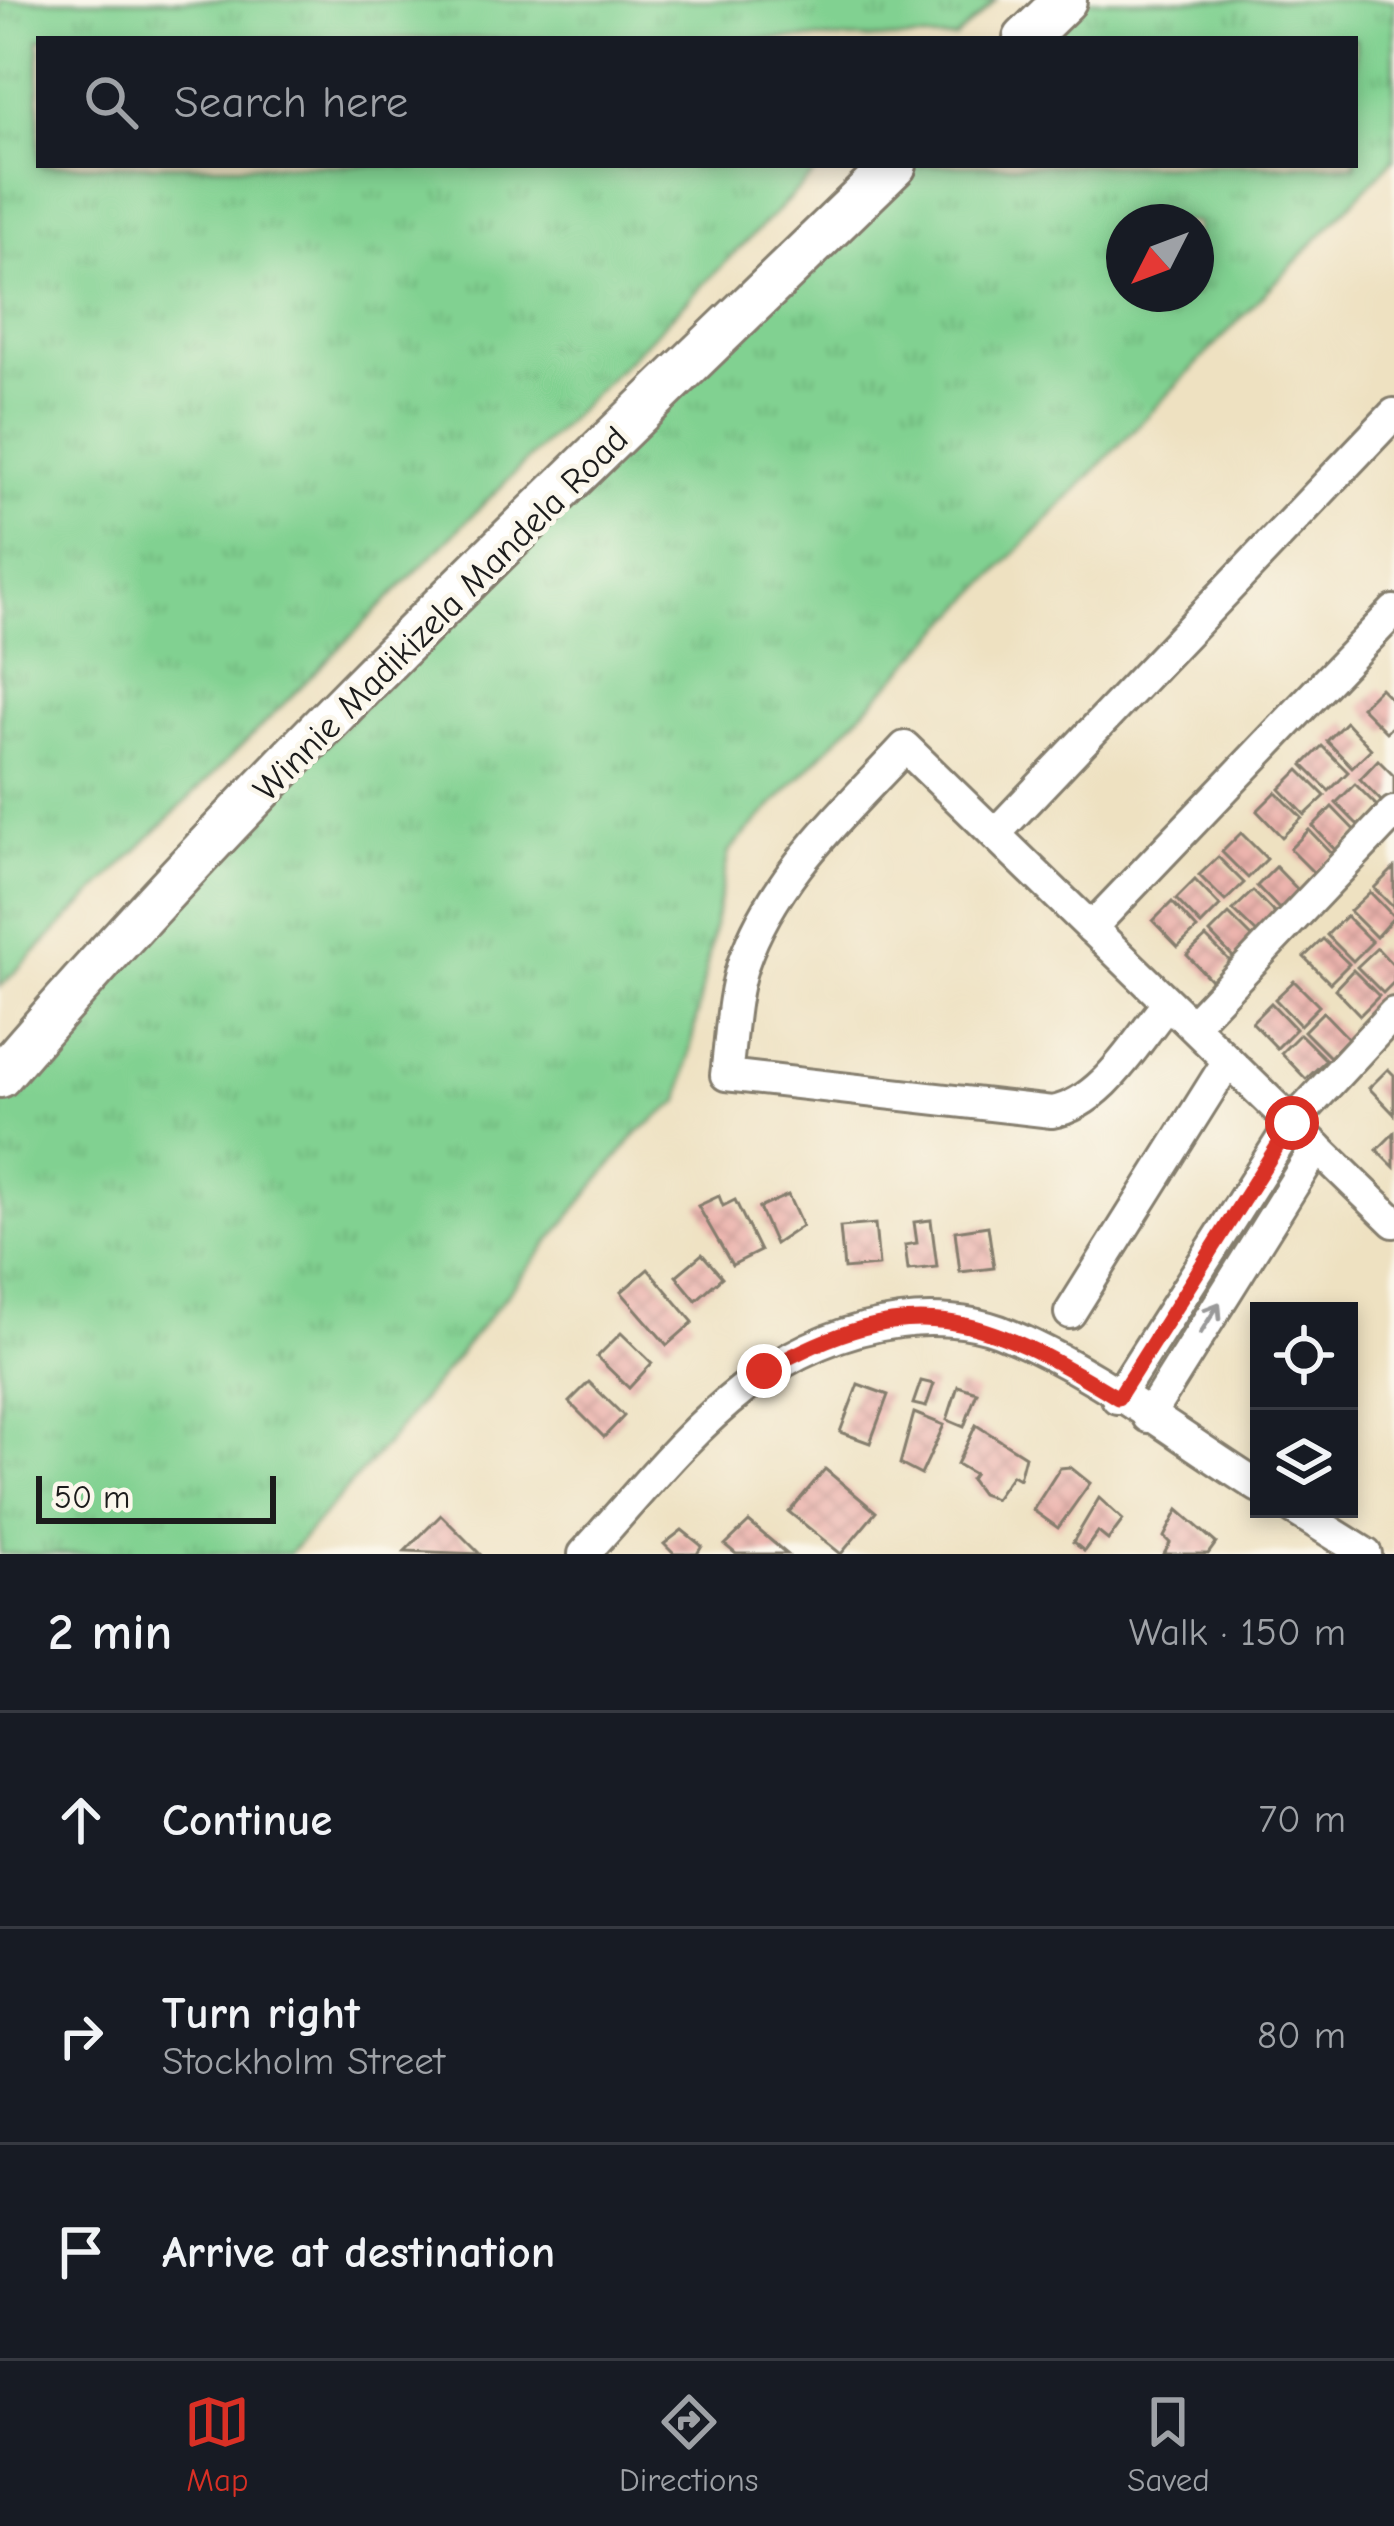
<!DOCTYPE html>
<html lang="en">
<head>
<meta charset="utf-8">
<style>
	:root { --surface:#171b24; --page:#242831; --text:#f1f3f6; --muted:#9ea1a6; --line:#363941; --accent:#d93025 }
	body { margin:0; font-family:"Comic Neue",sans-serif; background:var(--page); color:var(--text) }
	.controls { position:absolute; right:36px; bottom:36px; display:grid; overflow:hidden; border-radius:0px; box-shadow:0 6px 18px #0003 }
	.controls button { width:108px; height:108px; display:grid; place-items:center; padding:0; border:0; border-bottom:3px solid var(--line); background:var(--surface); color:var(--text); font:60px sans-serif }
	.compass { position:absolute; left:1106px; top:204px; width:108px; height:108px; border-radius:50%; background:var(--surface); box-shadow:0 6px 18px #0003; rotate:228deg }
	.scale { position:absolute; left:36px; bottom:30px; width:240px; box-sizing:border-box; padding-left:12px; border:6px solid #1c1c1c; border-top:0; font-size:33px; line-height:42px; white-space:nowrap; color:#1c1c1c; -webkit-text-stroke:9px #fbf7ec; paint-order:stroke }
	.stop { position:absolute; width:36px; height:36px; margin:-27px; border:9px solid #d93025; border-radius:50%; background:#fff }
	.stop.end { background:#d93025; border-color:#fff; box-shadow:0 3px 12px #0008 }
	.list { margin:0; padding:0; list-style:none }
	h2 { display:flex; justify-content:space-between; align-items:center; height:156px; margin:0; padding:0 48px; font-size:51px }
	h2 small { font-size:39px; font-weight:400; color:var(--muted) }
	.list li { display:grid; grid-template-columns:78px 1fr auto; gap:36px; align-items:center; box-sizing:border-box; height:216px; padding:0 48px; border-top:3px solid var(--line) }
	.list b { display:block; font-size:45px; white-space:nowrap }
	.list p { margin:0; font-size:39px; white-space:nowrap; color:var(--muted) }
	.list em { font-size:39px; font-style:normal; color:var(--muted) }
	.icon { flex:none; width:66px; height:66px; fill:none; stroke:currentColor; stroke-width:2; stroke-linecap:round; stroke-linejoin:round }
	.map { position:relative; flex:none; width:1394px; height:1554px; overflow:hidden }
	.search { position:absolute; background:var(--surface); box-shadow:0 6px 18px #0003; left:36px; right:36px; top:36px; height:132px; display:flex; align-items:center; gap:30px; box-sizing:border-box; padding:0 42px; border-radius:0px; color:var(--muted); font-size:45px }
	.sheet { height:804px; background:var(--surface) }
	nav { display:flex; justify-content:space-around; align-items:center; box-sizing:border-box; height:168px; border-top:3px solid var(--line); background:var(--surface); font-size:33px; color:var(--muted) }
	nav a { display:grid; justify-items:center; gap:6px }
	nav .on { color:var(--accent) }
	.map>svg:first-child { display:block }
	.grass { fill:url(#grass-tufts); stroke:#4e7656; stroke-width:3; fill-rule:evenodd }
	.building { fill:url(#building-cross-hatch) }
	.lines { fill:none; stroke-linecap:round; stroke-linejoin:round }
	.street-casing { stroke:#857e6e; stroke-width:36 }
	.secondary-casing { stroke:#857e6e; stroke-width:48 }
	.street { stroke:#fff; stroke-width:30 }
	.secondary { stroke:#fff; stroke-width:42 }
	.oneway { stroke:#999 }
	.route { stroke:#d93025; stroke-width:15 }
	.labels { text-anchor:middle; stroke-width:10; stroke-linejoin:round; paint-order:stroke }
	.street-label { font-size:36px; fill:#1c1c1c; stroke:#fbf7ec }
</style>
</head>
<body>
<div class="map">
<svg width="1394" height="1554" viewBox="0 0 1394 1554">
	<defs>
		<pattern id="grass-tufts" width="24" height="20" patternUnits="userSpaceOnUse" patternTransform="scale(3)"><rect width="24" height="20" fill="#81d191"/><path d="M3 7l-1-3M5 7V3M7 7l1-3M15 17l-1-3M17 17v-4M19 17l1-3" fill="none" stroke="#6fb37c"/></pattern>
		<pattern id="building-cross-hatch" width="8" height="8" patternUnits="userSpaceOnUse" patternTransform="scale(3)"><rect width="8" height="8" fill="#ecb4ad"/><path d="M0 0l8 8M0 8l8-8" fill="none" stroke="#ca9a94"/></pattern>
	</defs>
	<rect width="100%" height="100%" fill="#fbf7ec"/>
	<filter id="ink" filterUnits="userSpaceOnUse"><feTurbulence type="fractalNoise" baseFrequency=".00833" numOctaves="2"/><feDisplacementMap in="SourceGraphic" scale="24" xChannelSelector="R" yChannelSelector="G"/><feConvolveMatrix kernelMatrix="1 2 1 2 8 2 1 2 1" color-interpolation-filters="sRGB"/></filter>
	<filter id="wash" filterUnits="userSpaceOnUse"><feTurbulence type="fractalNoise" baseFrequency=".004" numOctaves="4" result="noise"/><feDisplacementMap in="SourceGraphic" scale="48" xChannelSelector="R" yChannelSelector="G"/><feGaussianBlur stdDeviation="2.7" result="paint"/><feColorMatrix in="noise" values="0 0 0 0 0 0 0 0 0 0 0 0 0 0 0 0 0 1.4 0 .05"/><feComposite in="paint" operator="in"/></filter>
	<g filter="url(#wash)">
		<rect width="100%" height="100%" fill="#eee1c1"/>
		<g class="grass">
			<polygon points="0,0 996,0 955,39 39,39 39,165 823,165 0,987"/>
			<path d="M1065,0H1394V159L729,851L680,1101L638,1132L387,1443L289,1554H0V1076L895,165H1355V39H1025ZM1124,222H1196V294H1124Z"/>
		</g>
		<g id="blocks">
			<g class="building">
				<polygon points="1380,688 1394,702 1394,725 1386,732 1361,707"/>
				<polygon points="1346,722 1371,749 1352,767 1327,741"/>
				<polygon points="1322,746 1348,772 1329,791 1303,765"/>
				<polygon points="1378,760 1394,776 1394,796 1385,805 1360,779"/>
				<polygon points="1299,770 1325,796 1305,815 1280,789"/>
				<polygon points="1355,784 1381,810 1362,829 1336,803"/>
				<polygon points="1276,792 1302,818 1282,837 1257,811"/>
				<polygon points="1332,807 1358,834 1338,853 1313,826"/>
				<polygon points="1309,830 1334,856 1316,875 1290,849"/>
				<polygon points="1241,833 1267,859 1248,878 1222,852"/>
				<polygon points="1218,857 1244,883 1225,901 1199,875"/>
				<polygon points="1276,867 1301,893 1282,912 1257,886"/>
				<polygon points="1394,868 1394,908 1374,888"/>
				<polygon points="1195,880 1220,906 1201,925 1176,899"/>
				<polygon points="1253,891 1278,917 1259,935 1233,910"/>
				<polygon points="1370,892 1394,917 1376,937 1350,911"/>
				<polygon points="1172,902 1197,929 1178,947 1153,921"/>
				<polygon points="1229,914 1255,940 1235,959 1210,933"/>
				<polygon points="1346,916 1372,942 1353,961 1327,935"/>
				<polygon points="1206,937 1232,963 1213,982 1187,955"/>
				<polygon points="1323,939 1349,964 1330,983 1304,957"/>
				<polygon points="1377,948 1394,966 1394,982 1383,993 1357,967"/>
				<polygon points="1353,970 1379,996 1360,1015 1335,989"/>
				<polygon points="1294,981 1319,1006 1300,1025 1275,999"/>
				<polygon points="1271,1003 1296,1029 1277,1048 1252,1022"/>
				<polygon points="1323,1012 1348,1038 1330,1057 1304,1031"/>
				<polygon points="1300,1034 1326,1060 1306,1079 1281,1053"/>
				<polygon points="1388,1069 1394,1075 1394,1114 1369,1088"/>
				<polygon points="1394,1133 1394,1167 1377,1150"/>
				<polygon points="788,1195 802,1226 775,1244 759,1208"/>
				<polygon points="719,1196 723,1206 735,1200 760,1251 732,1265 698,1206"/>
				<polygon points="931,1220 937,1267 908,1270 905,1245 917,1243 914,1222"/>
				<polygon points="875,1224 879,1266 844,1269 840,1227"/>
				<polygon points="988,1226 994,1268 960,1272 955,1231"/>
				<polygon points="702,1254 722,1277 696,1300 676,1276"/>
				<polygon points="648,1269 693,1322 667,1345 621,1292"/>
				<polygon points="621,1333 652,1363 629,1388 597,1357"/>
				<polygon points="921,1381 934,1384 926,1407 913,1404"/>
				<polygon points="589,1382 624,1416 604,1437 569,1402"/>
				<polygon points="858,1384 888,1395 870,1443 840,1432"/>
				<polygon points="958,1386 977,1392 964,1427 947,1420"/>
				<polygon points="914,1413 944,1425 921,1475 900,1464"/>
				<polygon points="976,1425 1025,1456 1019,1479 1012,1475 995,1499 981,1494 970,1479 974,1474 957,1464"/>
				<polygon points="1070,1467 1090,1483 1058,1528 1033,1510 1060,1468"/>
				<polygon points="825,1469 876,1512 841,1554 789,1512"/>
				<polygon points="1099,1498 1123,1520 1108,1540 1098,1532 1084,1551 1073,1542"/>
				<polygon points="1178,1510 1216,1543 1208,1554 1164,1554 1170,1543 1164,1537"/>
				<polygon points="441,1515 480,1554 405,1551"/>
				<polygon points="749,1522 787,1554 736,1554 725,1545"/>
				<polygon points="682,1530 702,1546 697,1554 674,1554 664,1544"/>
			</g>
		</g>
	</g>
	<g filter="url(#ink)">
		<use href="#blocks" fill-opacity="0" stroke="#857e6e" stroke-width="3"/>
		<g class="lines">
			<g class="street-casing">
				<g id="street">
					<polyline points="995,834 1394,414"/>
					<polyline points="1091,928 1394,611"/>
					<path d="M1168,1003C1136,1041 1103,1103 1052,1112L726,1075C731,1039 732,997 743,964C774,875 843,814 905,747L1394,1222"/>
					<polyline points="1192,1025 1394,812"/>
					<polyline points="1070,1313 1228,1061"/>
					<polyline points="1117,1398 1292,1123 1394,1013"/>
					<polyline points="1148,1417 1317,1147"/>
					<polyline points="1294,1509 1366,1554"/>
					<path d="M584,1554C677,1452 754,1340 900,1322C932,1318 969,1320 999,1331C1091,1367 1176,1435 1259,1487"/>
				</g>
			</g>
			<g class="secondary-casing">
				<g id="secondary">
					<polyline points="1025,39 1065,0"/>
					<path d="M0,1076C277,753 591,461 895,165"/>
				</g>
			</g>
			<use href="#street" class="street"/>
			<use href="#secondary" class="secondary"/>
		</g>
		<defs><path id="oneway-shaft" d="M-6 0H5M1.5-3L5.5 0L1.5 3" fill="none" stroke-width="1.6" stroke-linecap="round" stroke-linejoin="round" transform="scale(3)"/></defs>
		<use class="oneway" href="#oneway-shaft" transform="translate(1210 1318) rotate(-58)"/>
	</g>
	<g class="lines" filter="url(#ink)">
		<path class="route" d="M764,1371C912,1287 981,1314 1118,1398L1292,1123"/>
	</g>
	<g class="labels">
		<g class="street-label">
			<text transform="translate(440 613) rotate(-45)" y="13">Winnie Madikizela Mandela Road</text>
		</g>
	</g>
</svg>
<div class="controls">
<button><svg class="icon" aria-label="locate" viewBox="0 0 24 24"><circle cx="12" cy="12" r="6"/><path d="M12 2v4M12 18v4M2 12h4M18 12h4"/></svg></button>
<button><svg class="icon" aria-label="layers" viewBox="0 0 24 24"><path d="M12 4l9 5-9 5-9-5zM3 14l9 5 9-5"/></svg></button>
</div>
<svg class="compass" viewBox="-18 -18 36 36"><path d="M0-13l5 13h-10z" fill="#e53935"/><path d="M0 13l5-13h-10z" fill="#9ea1a6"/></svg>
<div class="scale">50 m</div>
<div class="stop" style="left:1292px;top:1123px"></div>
<div class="stop end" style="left:764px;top:1371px"></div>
<div class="search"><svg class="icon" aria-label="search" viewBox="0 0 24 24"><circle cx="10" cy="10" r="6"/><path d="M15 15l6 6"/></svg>Search here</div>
</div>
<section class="sheet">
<h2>2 min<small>Walk · 150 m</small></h2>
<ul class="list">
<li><svg class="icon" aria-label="ahead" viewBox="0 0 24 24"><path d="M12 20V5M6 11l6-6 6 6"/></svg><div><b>Continue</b></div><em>70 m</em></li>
<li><svg class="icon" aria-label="right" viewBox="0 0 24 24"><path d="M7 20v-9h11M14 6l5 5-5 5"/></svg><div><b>Turn right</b><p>Stockholm Street</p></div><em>80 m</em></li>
<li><svg class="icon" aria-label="arrive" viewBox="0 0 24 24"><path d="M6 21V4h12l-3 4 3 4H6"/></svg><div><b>Arrive at destination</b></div></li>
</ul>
</section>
<nav>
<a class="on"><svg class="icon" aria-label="map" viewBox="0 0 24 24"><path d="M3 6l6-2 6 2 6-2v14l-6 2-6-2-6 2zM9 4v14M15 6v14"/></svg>Map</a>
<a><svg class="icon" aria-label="directions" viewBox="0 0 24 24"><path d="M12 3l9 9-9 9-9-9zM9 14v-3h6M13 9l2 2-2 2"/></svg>Directions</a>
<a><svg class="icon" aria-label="saved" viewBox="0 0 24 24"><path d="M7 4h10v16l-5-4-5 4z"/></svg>Saved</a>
</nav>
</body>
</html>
